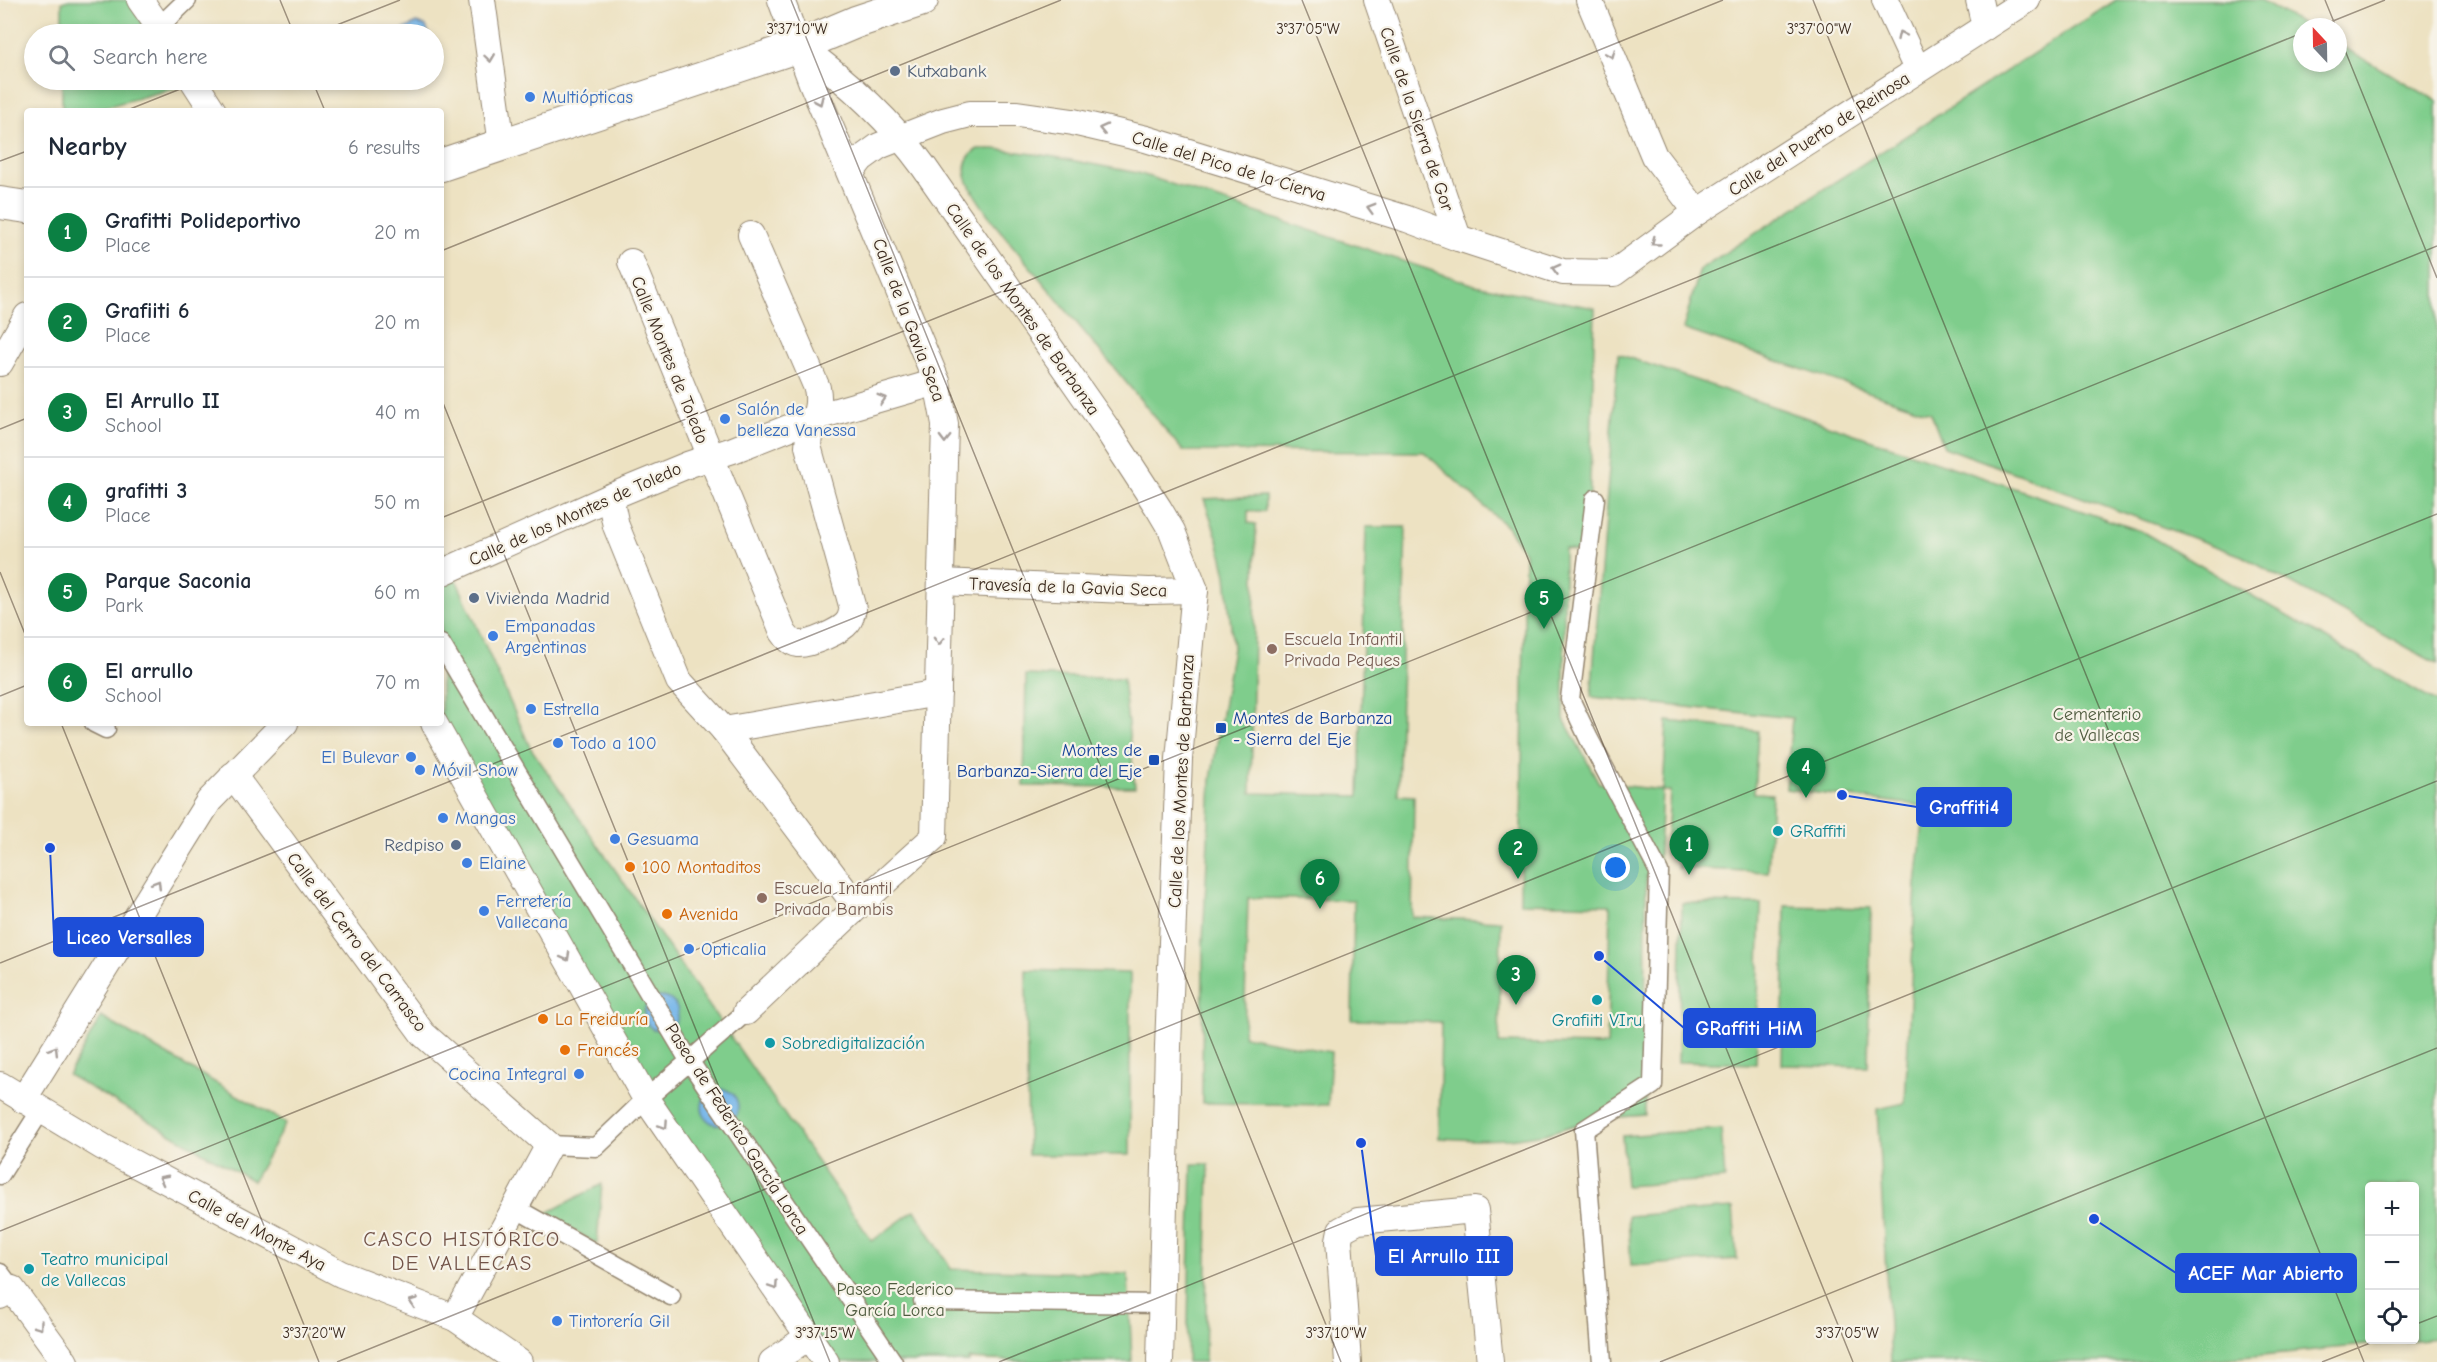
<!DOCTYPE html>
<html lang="en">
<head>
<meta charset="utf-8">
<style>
	:root { --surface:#fff; --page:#f6f6f7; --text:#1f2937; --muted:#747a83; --line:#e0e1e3; --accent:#0b8043 }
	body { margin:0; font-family:"Comic Neue",sans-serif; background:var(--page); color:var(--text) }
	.controls { position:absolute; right:18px; bottom:18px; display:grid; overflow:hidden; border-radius:6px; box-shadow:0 3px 9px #0003 }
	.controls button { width:54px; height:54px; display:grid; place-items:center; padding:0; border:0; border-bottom:2px solid var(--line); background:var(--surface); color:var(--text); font:30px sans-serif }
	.compass { position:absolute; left:2293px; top:18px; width:54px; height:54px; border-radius:50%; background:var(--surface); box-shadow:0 3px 9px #0003; rotate:338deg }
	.you { position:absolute; left:1616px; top:868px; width:21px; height:21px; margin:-15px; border:4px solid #fff; border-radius:50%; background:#1a73e8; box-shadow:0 0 0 9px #1a73e833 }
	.badge { display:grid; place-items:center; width:39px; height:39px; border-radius:50%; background:var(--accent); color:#fff; font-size:20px; font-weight:700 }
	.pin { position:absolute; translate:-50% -50px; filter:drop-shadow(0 2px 3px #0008) }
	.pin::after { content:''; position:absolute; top:32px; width:21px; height:18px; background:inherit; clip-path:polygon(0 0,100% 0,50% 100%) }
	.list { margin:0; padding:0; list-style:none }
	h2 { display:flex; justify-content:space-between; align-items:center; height:78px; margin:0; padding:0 24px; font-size:26px }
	h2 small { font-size:20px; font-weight:400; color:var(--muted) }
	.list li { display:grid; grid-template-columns:39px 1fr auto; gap:18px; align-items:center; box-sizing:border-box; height:90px; padding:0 24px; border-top:2px solid var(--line) }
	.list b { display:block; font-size:22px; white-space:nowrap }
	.list p { margin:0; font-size:20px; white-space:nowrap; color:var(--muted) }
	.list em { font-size:20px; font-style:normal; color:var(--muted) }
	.icon { flex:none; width:33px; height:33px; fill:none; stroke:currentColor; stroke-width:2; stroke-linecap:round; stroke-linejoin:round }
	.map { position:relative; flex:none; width:2437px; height:1362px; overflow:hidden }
	.search { position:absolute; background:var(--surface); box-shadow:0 3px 9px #0003; left:24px; top:24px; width:420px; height:66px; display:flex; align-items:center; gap:15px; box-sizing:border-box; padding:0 21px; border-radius:33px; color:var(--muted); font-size:22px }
	.panel { position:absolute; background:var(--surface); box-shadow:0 3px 9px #0003; left:24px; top:108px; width:420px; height:618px; border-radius:6px }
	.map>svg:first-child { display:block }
	.green { fill:#7fcd8c; stroke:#5d7c55; stroke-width:1.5; fill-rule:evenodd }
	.water { fill:#75b6ea; stroke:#587084; stroke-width:1.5 }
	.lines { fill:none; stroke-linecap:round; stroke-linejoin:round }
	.pedestrian-casing { stroke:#948670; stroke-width:21 }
	.minor-casing { stroke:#948670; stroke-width:28 }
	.tertiary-casing { stroke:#948670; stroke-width:34 }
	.pedestrian { stroke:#fff; stroke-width:18 }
	.minor { stroke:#fff; stroke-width:26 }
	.tertiary { stroke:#fff; stroke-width:32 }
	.oneway { stroke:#a79f9a }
	.ticks { fill:none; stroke:#3b2a1e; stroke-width:1.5; stroke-opacity:0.45 }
	.service-dot { fill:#5c6f8a; stroke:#f7f3e8; stroke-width:2 }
	.shop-dot { fill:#3f7fe0; stroke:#f7f3e8; stroke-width:2 }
	.education-dot { fill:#8d6e63; stroke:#f7f3e8; stroke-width:2 }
	.transit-dot { fill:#1a4fb4; stroke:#f7f3e8; stroke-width:2 }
	.culture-dot { fill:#0f9aa8; stroke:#f7f3e8; stroke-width:2 }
	.food-dot { fill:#e8710a; stroke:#f7f3e8; stroke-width:2 }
	.labels { text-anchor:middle; stroke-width:4.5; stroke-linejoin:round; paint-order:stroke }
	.service-label { font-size:18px; fill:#4e5e75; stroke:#f7f3e8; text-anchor:start }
	.shop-label { font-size:18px; fill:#366cbe; stroke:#f7f3e8; text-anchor:start }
	.street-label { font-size:18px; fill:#3b2a1e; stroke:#f7f3e8 }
	.education-label { font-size:18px; fill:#785e54; stroke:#f7f3e8; text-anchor:start }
	.park-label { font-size:18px; fill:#4f5b3f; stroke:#f7f3e8 }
	.transit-label { font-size:18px; fill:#164399; stroke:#f7f3e8; text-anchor:start }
	.culture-label { font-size:18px; fill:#0d838f; stroke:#f7f3e8; text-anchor:start }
	.food-label { font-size:18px; fill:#c56008; stroke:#f7f3e8; text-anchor:start }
	.quarter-label { font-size:21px; letter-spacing:1.5px; fill:#735449; stroke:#f7f3e8 }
	.ticks-label { font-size:15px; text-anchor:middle; fill:#3b2a1e; stroke:#f7f3e8; stroke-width:4.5; stroke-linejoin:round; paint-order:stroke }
	.leader { fill:none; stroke:#1d4ed8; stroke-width:2 }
	.callout-dot { fill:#1d4ed8; stroke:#f7f3e8; stroke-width:2 }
	.callout { fill:#1d4ed8; stroke:#1d4ed8; stroke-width:2 }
	.callout-label { font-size:20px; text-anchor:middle; font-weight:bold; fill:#fff }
</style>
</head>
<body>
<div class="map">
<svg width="2437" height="1362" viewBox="0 0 2437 1362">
	<rect width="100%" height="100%" fill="#f7f3e8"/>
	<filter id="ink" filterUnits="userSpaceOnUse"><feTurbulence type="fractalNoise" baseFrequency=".0167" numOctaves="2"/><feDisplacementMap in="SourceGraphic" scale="12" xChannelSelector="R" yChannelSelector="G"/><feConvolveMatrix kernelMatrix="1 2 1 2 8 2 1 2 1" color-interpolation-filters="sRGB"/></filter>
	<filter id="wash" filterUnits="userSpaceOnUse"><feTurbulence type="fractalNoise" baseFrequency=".008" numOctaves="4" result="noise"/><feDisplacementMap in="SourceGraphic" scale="24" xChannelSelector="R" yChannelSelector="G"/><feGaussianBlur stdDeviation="1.35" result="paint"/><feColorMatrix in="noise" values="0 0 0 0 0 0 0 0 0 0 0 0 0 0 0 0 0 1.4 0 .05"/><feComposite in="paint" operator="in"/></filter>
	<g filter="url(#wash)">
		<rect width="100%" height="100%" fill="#ede2c2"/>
		<g class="green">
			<polygon points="69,0 128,0 150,34 62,34 62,2"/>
			<polygon points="2116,0 2261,0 2308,27 2302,27 2302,63 2338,63 2338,44 2437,101 2437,664 2242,556 1944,447 1931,413 1683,329 1700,269"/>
			<polygon points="62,80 178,80 182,86 91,111 62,111"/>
			<path d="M978,149H995L1049,156L1138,173L1475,285L1595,308L1588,554L1564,549V719L1599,783L1662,790L1658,876H1646L1645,1115L1595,1119L1545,1134L1509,1139L1476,1140L1439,1138L1441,1022L1352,1020L1354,900L1248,898L1244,1036L1331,1052L1328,1105L1202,1103L1203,941L1211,779L1233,648L1226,575L1218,540L1204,499L1265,496V511H1248V523L1256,524L1251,793L1359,796L1366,527H1406L1398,795L1414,796L1412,917L1501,921L1499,1043L1607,1045L1610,905L1520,903L1525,553L1507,527L1424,452L1183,451L993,222C980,201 947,167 978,149Z"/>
			<path d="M1618,354L2141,531L2437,703V1338L2191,1362H1891L1877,1109L1905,1103L1916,884L1925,806L1786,789L1792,718L1591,697ZM2370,1186H2414V1340H2370Z"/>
			<polygon points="441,545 530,747 872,1241 915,1210 951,1269 1128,1274 1132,1362 1043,1362 968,1359 969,1362 828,1362 646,1099 441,723"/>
			<polygon points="1026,675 1123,679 1135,787 1024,786"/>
			<polygon points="1667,721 1758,731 1754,793 1772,794 1768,872 1678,868 1677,855 1666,854 1670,791 1663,791"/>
			<polygon points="1682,903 1761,904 1756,1064 1678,1062"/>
			<polygon points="1785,906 1871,908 1868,1067 1782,1065"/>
			<polygon points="1026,970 1130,973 1130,1155 1028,1155"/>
			<polygon points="101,1017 286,1123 253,1181 68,1075"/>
			<polygon points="1721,1129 1725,1179 1626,1186 1622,1136"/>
			<polygon points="1192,1164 1209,1164 1205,1362 1187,1362"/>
			<polygon points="602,1184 597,1244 545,1214"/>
			<polygon points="1733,1208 1737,1259 1631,1266 1628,1216"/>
		</g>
		<g class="water">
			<polygon points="416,23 426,26 429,34 395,34"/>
			<circle cx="661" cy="1014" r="17"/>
			<circle cx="720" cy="1107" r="18"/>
		</g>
	</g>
	<g filter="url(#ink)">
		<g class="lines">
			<g class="pedestrian-casing">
				<g id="pedestrian">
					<polyline points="159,27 187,0"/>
					<polyline points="1595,499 1570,699 1589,739 1659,872 1653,1085 1584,1130 1602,1362"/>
					<polyline points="441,644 690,1062 893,1362"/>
					<polyline points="94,723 106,729"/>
					<polyline points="549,1145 596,1147 646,1099 746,1012"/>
					<polyline points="0,1175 41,1110"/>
					<polyline points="515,1208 671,1296"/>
					<polyline points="0,1273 12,1289"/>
					<polyline points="923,1301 1162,1304"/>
				</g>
			</g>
			<g class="minor-casing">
				<g id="minor">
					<polyline points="140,0 164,34"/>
					<polyline points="482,0 502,145"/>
					<polyline points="1377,0 1458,238"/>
					<polyline points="1589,0 1654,156 1697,212"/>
					<polyline points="1885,0 1917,69"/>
					<polyline points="1979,0 1985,27"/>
					<path d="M799,46C845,79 890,120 924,167L1105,426L1159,509L1172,531L1195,590L1179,759L1168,1047L1160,1362"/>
					<polyline points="193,80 213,111"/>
					<polyline points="851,172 861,159 879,146 943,121 970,114 1017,114 1073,122 1146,139 1407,219 1458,238 1563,272 1614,273 1697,212 2027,0"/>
					<path d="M631,262L783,632C787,638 791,643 798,644C809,645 841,631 847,623C851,619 851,614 853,609L808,446C809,422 822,413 817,388L751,235"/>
					<polyline points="0,363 27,316"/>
					<polyline points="610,497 616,526 679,681 724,730 857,907"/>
					<polyline points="441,573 610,497 690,464 733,450 816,417 937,382"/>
					<polyline points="941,582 1149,591 1195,590"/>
					<polyline points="434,723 646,1099 826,1362"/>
					<polyline points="724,730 938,693"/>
					<polyline points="233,775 423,1034 549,1145 455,1318"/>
					<polyline points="746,1012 857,907 934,837 945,424 937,382 812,83 781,0"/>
					<polyline points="0,1085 103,1147 341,1274 455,1318 519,1362"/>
					<polyline points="23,1100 209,801 285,723"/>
					<polyline points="0,1296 12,1289 65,1362"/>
					<polyline points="772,1362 808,1337"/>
					<polyline points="1348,1362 1339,1240 1341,1230 1358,1221 1475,1210 1490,1362"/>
				</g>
			</g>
			<g class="tertiary-casing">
				<g id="tertiary">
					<polyline points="441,165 799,46 856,22 922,0"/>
					<polyline points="0,203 27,207"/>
				</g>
			</g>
			<use href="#pedestrian" class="pedestrian"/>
			<use href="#minor" class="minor"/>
			<use href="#tertiary" class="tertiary"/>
		</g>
		<defs><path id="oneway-chevron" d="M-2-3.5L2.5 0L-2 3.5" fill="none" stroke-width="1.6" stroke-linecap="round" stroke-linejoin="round" transform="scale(1.5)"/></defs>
		<g class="oneway">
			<use href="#oneway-chevron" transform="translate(1901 35) rotate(-115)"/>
			<use href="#oneway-chevron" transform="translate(1611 54) rotate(68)"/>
			<use href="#oneway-chevron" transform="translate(490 58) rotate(82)"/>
			<use href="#oneway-chevron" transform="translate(819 101) rotate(66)"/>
			<use href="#oneway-chevron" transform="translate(1103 129) rotate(-167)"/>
			<use href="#oneway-chevron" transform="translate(1371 208) rotate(-164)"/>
			<use href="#oneway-chevron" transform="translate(1655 242) rotate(144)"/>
			<use href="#oneway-chevron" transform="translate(1556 269) rotate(-165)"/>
			<use href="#oneway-chevron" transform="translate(882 399) rotate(-17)"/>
			<use href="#oneway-chevron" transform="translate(945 439) rotate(91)"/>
			<use href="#oneway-chevron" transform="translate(939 641) rotate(92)"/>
			<use href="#oneway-chevron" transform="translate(157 884) rotate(-58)"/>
			<use href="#oneway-chevron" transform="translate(566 957) rotate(61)"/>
			<use href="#oneway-chevron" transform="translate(54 1050) rotate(-58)"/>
			<use href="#oneway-chevron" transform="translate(664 1125) rotate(56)"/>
			<use href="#oneway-chevron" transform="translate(163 1179) rotate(-152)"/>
			<use href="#oneway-chevron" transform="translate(774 1286) rotate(56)"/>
			<use href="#oneway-chevron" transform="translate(413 1302) rotate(-159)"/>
			<use href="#oneway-chevron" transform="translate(39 1326) rotate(54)"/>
		</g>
	</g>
	<path class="ticks" d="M280,0L294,34M791,0L1341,1362M1302,0L1853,1362M1813,0L2364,1362M2325,0L2336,27M2318,27L2385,0M2338,33L2437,278M314,34L400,0M312,80L325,111M125,111L203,80M0,161L27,151M441,251L1061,0M441,398L830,1362M0,429L27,418M441,518L1723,0M0,572L27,639M0,696L27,685M61,723L319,1362M0,963L2302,33M0,1231L2437,246M2414,1325L2437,1316M337,1362L2437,514M999,1362L2437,781M1660,1362L2437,1048M2322,1362L2378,1340"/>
	<g class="service-dot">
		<circle cx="895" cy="71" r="6"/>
		<circle cx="474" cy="598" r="6"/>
		<circle cx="456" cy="845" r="6"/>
	</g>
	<g class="shop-dot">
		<circle cx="530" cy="97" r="6"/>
		<circle cx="725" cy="419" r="6"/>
		<circle cx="493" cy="636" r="6"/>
		<circle cx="531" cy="709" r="6"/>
		<circle cx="558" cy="743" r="6"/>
		<circle cx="411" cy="757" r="6"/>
		<circle cx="420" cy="770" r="6"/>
		<circle cx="443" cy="818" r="6"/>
		<circle cx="615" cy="839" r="6"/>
		<circle cx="467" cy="863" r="6"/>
		<circle cx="484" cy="911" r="6"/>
		<circle cx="689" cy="949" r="6"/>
		<circle cx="579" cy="1074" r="6"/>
		<circle cx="557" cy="1321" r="6"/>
	</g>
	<g class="education-dot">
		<circle cx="1272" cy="649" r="6"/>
		<circle cx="762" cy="898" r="6"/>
	</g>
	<g class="transit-dot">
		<rect x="1215" y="722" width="12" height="12" rx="3"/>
		<rect x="1148" y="754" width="12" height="12" rx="3"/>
	</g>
	<g class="culture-dot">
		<circle cx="1778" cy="831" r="6"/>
		<circle cx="1597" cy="1000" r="6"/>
		<circle cx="770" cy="1043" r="6"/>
		<circle cx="29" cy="1269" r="6"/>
	</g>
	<g class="food-dot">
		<circle cx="630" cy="867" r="6"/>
		<circle cx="667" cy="914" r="6"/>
		<circle cx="543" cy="1019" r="6"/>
		<circle cx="565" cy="1050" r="6"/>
	</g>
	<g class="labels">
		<g class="service-label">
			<text x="907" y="77">Kutxabank</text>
			<text x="486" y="604">Vivienda Madrid</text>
			<text x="444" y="851" text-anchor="end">Redpiso</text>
		</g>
		<g class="shop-label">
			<text x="542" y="103">Multiópticas</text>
			<text x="737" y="415">Salón de<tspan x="737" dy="21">belleza Vanessa</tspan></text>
			<text x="505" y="632">Empanadas<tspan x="505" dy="21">Argentinas</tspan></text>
			<text x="543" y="715">Estrella</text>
			<text x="570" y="749">Todo a 100</text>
			<text x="399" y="763" text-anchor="end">El Bulevar</text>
			<text x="432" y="776">Móvil Show</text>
			<text x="455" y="824">Mangas</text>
			<text x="627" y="845">Gesuama</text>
			<text x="479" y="869">Elaine</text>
			<text x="496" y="907">Ferretería<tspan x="496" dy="21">Vallecana</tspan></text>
			<text x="701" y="955">Opticalia</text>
			<text x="567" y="1080" text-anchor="end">Cocina Integral</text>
			<text x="569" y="1327">Tintorería Gil</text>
		</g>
		<g class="street-label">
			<text transform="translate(1417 119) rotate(71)" y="6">Calle de la Sierra de Gor</text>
			<text transform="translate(1819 134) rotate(-33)" y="6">Calle del Puerto de Reinosa</text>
			<text transform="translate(1229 166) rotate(17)" y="6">Calle del Pico de la Cierva</text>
			<text transform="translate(1023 309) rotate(55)" y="6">Calle de los Montes de Barbanza</text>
			<text transform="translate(909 320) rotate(69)" y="6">Calle de la Gavia Seca</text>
			<text transform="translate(670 360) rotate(68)" y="6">Calle Montes de Toledo</text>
			<text transform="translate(575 514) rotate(-24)" y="6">Calle de los Montes de Toledo</text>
			<text transform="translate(1068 587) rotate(2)" y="6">Travesía de la Gavia Seca</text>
			<text transform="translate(1181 781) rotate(-87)" y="6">Calle de los Montes de Barbanza</text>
			<text transform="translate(357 942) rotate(53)" y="6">Calle del Cerro del Carrasco</text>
			<text transform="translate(737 1129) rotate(57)" y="6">Paseo de Federico García Lorca</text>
			<text transform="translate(257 1230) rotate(28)" y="6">Calle del Monte Aya</text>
		</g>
		<g class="education-label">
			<text x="1284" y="645">Escuela Infantil<tspan x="1284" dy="21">Privada Peques</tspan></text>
			<text x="774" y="894">Escuela Infantil<tspan x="774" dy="21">Privada Bambis</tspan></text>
		</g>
		<g class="park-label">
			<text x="2097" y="720">Cementerio<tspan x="2097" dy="21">de Vallecas</tspan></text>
			<text x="895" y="1295">Paseo Federico<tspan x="895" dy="21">García Lorca</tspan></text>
		</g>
		<g class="transit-label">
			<text x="1233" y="724">Montes de Barbanza<tspan x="1233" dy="21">- Sierra del Eje</tspan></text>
			<text x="1142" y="756" text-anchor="end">Montes de<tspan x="1142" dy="21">Barbanza-Sierra del Eje</tspan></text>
		</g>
		<g class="culture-label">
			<text x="1790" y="837">GRaffiti</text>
			<text x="1597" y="1026" text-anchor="middle">Grafiiti VIru</text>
			<text x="782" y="1049">Sobredigitalización</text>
			<text x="41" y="1265">Teatro municipal<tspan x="41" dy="21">de Vallecas</tspan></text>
		</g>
		<g class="food-label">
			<text x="642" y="873">100 Montaditos</text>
			<text x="679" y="920">Avenida</text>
			<text x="555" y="1025">La Freiduría</text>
			<text x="577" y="1056">Francés</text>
		</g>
		<g class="quarter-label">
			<text x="462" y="1246">CASCO HISTÓRICO<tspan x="462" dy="24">DE VALLECAS</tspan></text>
		</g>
	</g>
	<g class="ticks-label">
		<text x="797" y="34">3°37'10"W</text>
		<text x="1308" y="34">3°37'05"W</text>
		<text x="1819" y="34">3°37'00"W</text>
		<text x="314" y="1338">3°37'20"W</text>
		<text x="825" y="1338">3°37'15"W</text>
		<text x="1336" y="1338">3°37'10"W</text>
		<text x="1847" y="1338">3°37'05"W</text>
	</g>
	<path class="leader" d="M1842 795L1917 807M50 848L54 937M1599 956L1684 1028M1361 1143L1376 1256M2094 1219L2176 1273"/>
	<g class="callout-dot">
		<circle cx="1842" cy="795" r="6"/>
		<circle cx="50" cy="848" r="6"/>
		<circle cx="1599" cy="956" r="6"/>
		<circle cx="1361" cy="1143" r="6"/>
		<circle cx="2094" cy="1219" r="6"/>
	</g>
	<g class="callout">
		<rect x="1917" y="788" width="94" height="38" rx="6"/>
		<rect x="54" y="918" width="149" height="38" rx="6"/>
		<rect x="1684" y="1009" width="131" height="38" rx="6"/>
		<rect x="1376" y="1237" width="136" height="38" rx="6"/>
		<rect x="2176" y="1254" width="180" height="38" rx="6"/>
	</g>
	<g class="callout-label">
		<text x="1964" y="814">Graffiti4</text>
		<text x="129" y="944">Liceo Versalles</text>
		<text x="1749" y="1035">GRaffiti HiM</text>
		<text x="1444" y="1263">El Arrullo III</text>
		<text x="2266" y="1280">ACEF Mar Abierto</text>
	</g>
</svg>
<div class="controls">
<button>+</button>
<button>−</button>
<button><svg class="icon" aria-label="locate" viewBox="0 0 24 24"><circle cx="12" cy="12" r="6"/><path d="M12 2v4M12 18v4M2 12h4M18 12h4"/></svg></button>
</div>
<svg class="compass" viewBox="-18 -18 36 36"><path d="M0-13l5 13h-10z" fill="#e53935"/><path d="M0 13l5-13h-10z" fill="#747a83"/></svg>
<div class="you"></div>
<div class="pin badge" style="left:1689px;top:875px">1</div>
<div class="pin badge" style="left:1518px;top:879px">2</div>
<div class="pin badge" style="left:1516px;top:1005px">3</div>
<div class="pin badge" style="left:1806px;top:798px">4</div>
<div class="pin badge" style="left:1544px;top:629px">5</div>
<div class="pin badge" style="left:1320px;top:909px">6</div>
<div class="search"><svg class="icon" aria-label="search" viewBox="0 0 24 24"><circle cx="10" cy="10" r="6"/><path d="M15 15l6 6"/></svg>Search here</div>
<section class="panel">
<h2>Nearby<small>6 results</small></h2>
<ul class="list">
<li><span class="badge">1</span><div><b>Grafitti Polideportivo</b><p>Place</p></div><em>20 m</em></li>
<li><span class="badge">2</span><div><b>Grafiiti 6</b><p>Place</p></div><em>20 m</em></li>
<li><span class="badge">3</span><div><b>El Arrullo II</b><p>School</p></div><em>40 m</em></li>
<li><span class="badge">4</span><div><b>grafitti 3</b><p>Place</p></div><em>50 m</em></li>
<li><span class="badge">5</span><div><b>Parque Saconia</b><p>Park</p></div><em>60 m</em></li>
<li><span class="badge">6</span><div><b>El arrullo</b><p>School</p></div><em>70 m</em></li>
</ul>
</section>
</div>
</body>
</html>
